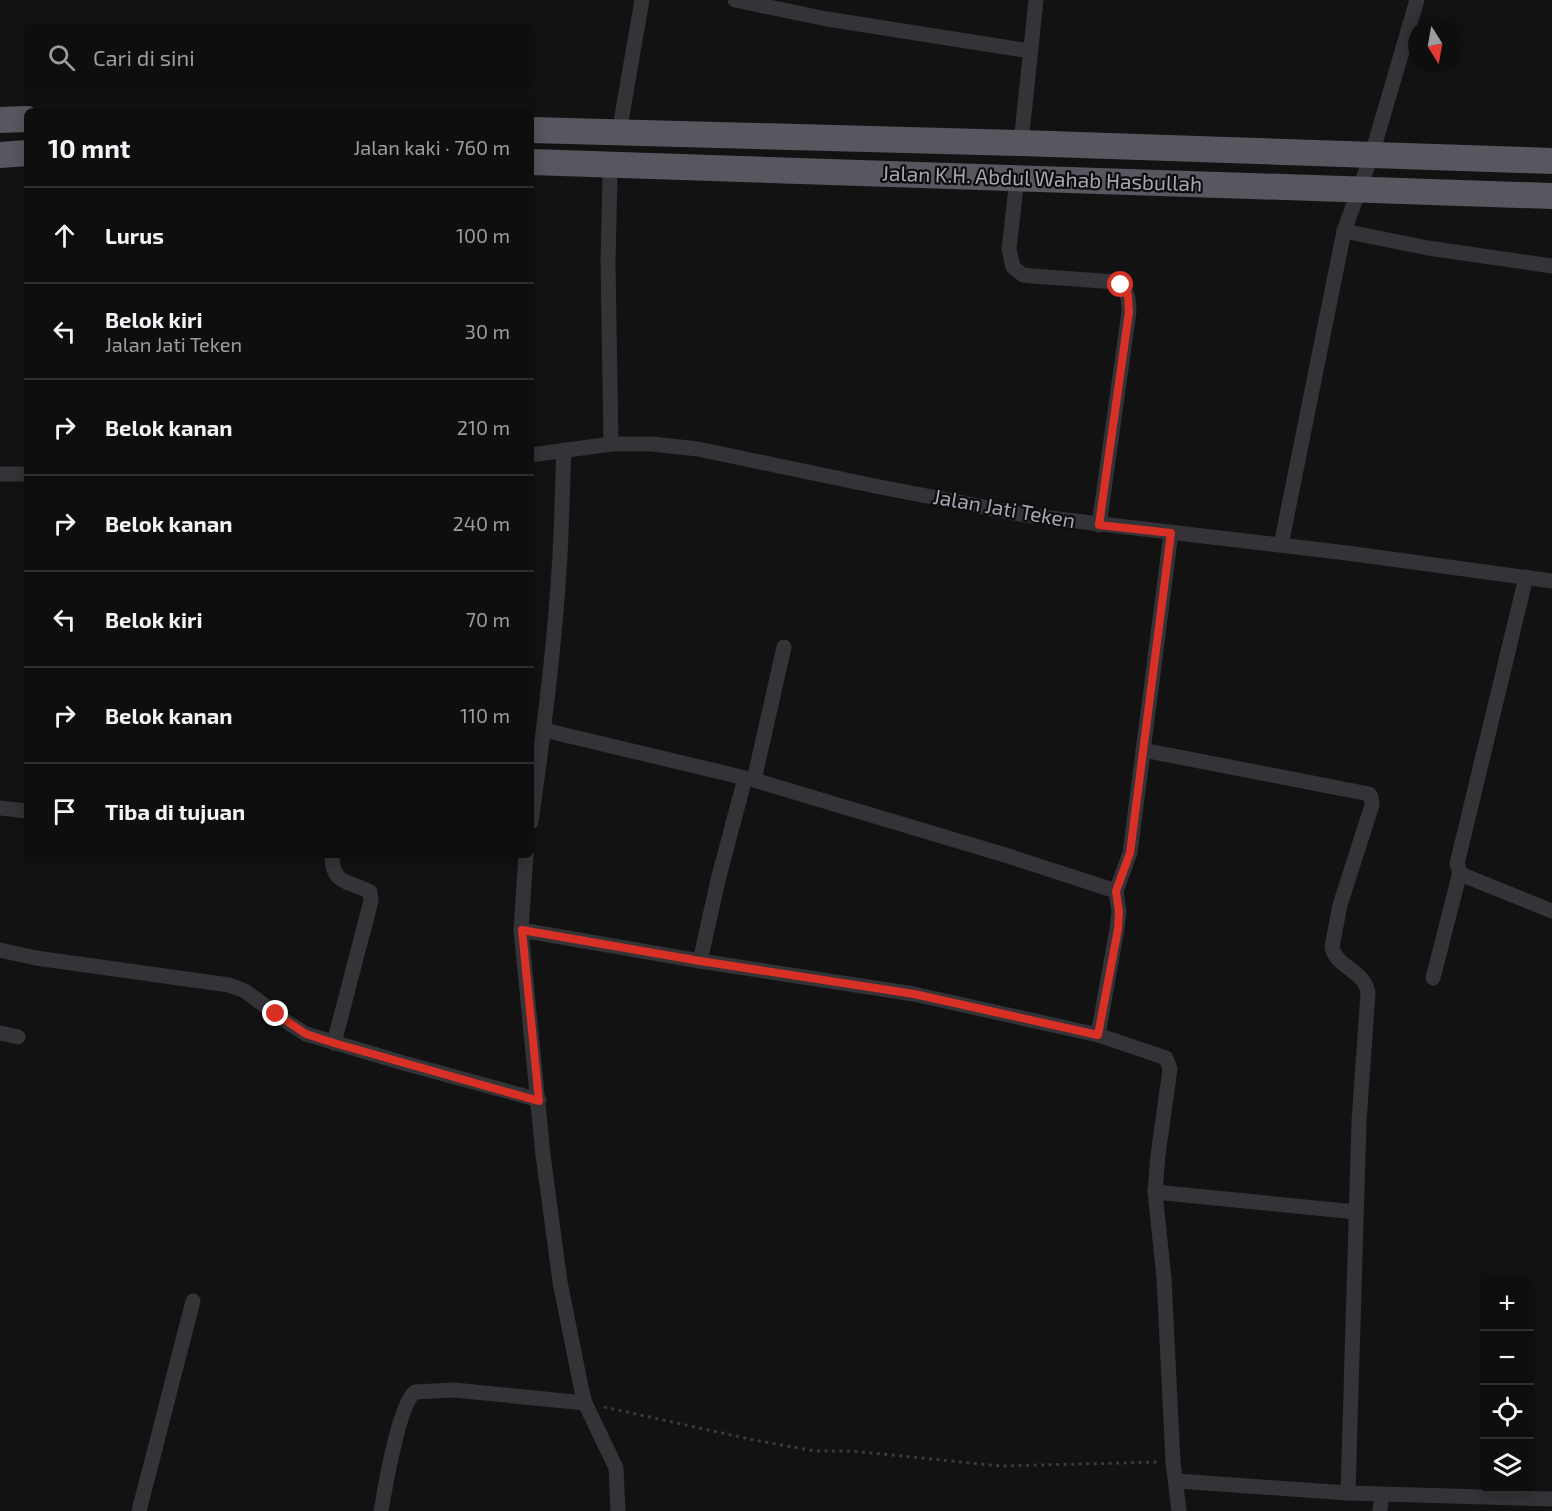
<!DOCTYPE html>
<html lang="id">
<head>
<meta charset="utf-8">
<style>
	:root { --surface:#0e0e0e; --page:#1c1c1c; --text:#f1f3f6; --muted:#9b9c9e; --line:#2e2e2e }
	body { margin:0; font-family:"Exo 2",sans-serif; background:var(--page); color:var(--text) }
	.controls { position:absolute; right:18px; bottom:18px; display:grid; overflow:hidden; border-radius:9px; box-shadow:0 3px 15px #0003 }
	.controls button { width:54px; height:54px; display:grid; place-items:center; padding:0; border:0; border-bottom:2px solid var(--line); background:var(--surface); color:var(--text); font:30px sans-serif }
	.compass { position:absolute; left:1408px; top:18px; width:54px; height:54px; border-radius:50%; background:var(--surface); box-shadow:0 3px 15px #0003; rotate:169deg }
	.stop { position:absolute; width:18px; height:18px; margin:-14px; border:4px solid #d93025; border-radius:50%; background:#fff }
	.stop.end { background:#d93025; border-color:#fff; box-shadow:0 2px 6px #0008 }
	.list { margin:0; padding:0; list-style:none }
	h2 { display:flex; justify-content:space-between; align-items:center; height:78px; margin:0; padding:0 24px; font-size:26px }
	h2 small { font-size:20px; font-weight:400; color:var(--muted) }
	.list li { display:grid; grid-template-columns:39px 1fr auto; gap:18px; align-items:center; box-sizing:border-box; height:96px; padding:0 24px; border-top:2px solid var(--line) }
	.list b { display:block; font-size:22px; white-space:nowrap }
	.list p { margin:0; font-size:20px; white-space:nowrap; color:var(--muted) }
	.list em { font-size:20px; font-style:normal; color:var(--muted) }
	.icon { flex:none; width:33px; height:33px; fill:none; stroke:currentColor; stroke-width:2; stroke-linecap:round; stroke-linejoin:round }
	.map { position:relative; flex:none; width:1552px; height:1511px; overflow:hidden }
	.search { position:absolute; background:var(--surface); box-shadow:0 3px 15px #0003; left:24px; top:24px; width:510px; height:66px; display:flex; align-items:center; gap:15px; box-sizing:border-box; padding:0 21px; border-radius:9px; color:var(--muted); font-size:22px }
	.panel { position:absolute; background:var(--surface); box-shadow:0 3px 15px #0003; left:24px; top:108px; width:510px; height:750px; border-radius:9px }
	.map>svg:first-child { display:block }
	.lines { fill:none; stroke-linecap:round; stroke-linejoin:round }
	.path { stroke:#393a3f; stroke-width:3; stroke-dasharray:3 4.5; stroke-linecap:butt }
	.minor { stroke:#333338; stroke-width:15 }
	.trunk { stroke:#57585f; stroke-width:26 }
	.route { stroke:#d93025; stroke-width:8 }
	.labels { text-anchor:middle; stroke-width:4.5; stroke-linejoin:round; paint-order:stroke }
	.street-label { font-size:21px; fill:#a4a6b2; stroke:#0d0d0e }
</style>
</head>
<body>
<div class="map">
<svg width="1552" height="1511" viewBox="0 0 1552 1511">
	<rect width="100%" height="100%" fill="#121213"/>
	<g class="lines">
		<polyline class="path" points="604,1407 754,1440 815,1451 852,1451 1000,1466 1159,1462"/>
		<g class="minor">
			<polyline points="735,0 827,19 1030,51"/>
			<polyline points="619,133 642,0"/>
			<polyline points="1021,143 1036,0"/>
			<path d="M1017,178L1009,249L1013,267L1023,275L1032,276L1117,282C1128,290 1129,299 1129,312L1099,525"/>
			<polyline points="1344,231 1428,248 1552,266"/>
			<polyline points="611,444 608,262 610,176 613,165"/>
			<polyline points="531,455 611,444 652,444 698,449 875,486 1025,515 1347,553 1552,581"/>
			<polyline points="0,474 27,474"/>
			<polyline points="1281,545 1344,231 1372,154 1417,0"/>
			<polyline points="1526,577 1457,864 1460,872 1465,876 1552,911"/>
			<polyline points="544,730 754,780 1005,855 1116,891 1130,853 1171,533"/>
			<path d="M1143,750L1369,794L1371,797L1372,805L1340,905L1332,947C1336,968 1365,970 1368,993L1359,1121L1348,1493"/>
			<polyline points="754,780 784,647"/>
			<polyline points="0,808 27,811"/>
			<path d="M531,822C543,738 554,655 559,570C562,530 562,490 564,450"/>
			<path d="M332,855C332,886 349,880 370,892L371,901L334,1043"/>
			<polyline points="526,855 521,930 543,1155 560,1282 581,1387 585,1403 616,1468 618,1511"/>
			<polyline points="521,930 700,961 914,994 1098,1035 1166,1058 1170,1069 1158,1155 1155,1192 1164,1278 1173,1462 1179,1511"/>
			<polyline points="0,950 36,958 229,985 245,991 287,1022 306,1034 400,1062 539,1100"/>
			<polyline points="700,961 718,880 745,778"/>
			<polyline points="1433,978 1460,872"/>
			<polyline points="0,1033 18,1037"/>
			<polyline points="1098,1035 1117,929 1119,912 1116,891"/>
			<polyline points="1155,1192 1356,1212"/>
			<polyline points="1177,1481 1348,1493 1552,1499"/>
			<polyline points="139,1511 193,1301"/>
			<path d="M381,1511C385,1488 399,1404 415,1392L454,1390L585,1403"/>
			<polyline points="1380,1511 1382,1494"/>
		</g>
		<g class="trunk">
			<polyline points="0,120 27,119"/>
			<polyline points="531,130 1021,143 1552,161"/>
			<polyline points="0,155 27,153"/>
			<polyline points="531,162 1552,196"/>
		</g>
	</g>
	<g class="lines">
		<polyline class="route" points="276,1014 306,1034 334,1043 539,1101 522,930 700,961 914,994 1098,1035 1118,929 1119,912 1116,891 1130,853 1171,533 1099,525 1129,312 1128,295 1121,285"/>
	</g>
	<g class="labels">
		<g class="street-label">
			<text transform="translate(1042 179) rotate(2)" y="7">Jalan K.H. Abdul Wahab Hasbullah</text>
			<text transform="translate(1004 509) rotate(10)" y="7">Jalan Jati Teken</text>
		</g>
	</g>
</svg>
<div class="controls">
<button>+</button>
<button>−</button>
<button><svg class="icon" aria-label="locate" viewBox="0 0 24 24"><circle cx="12" cy="12" r="6"/><path d="M12 2v4M12 18v4M2 12h4M18 12h4"/></svg></button>
<button><svg class="icon" aria-label="layers" viewBox="0 0 24 24"><path d="M12 4l9 5-9 5-9-5zM3 14l9 5 9-5"/></svg></button>
</div>
<svg class="compass" viewBox="-18 -18 36 36"><path d="M0-13l5 13h-10z" fill="#e53935"/><path d="M0 13l5-13h-10z" fill="#9b9c9e"/></svg>
<div class="stop" style="left:1121px;top:285px"></div>
<div class="stop end" style="left:276px;top:1014px"></div>
<div class="search"><svg class="icon" aria-label="search" viewBox="0 0 24 24"><circle cx="10" cy="10" r="6"/><path d="M15 15l6 6"/></svg>Cari di sini</div>
<section class="panel">
<h2>10 mnt<small>Jalan kaki · 760 m</small></h2>
<ul class="list">
<li><svg class="icon" aria-label="ahead" viewBox="0 0 24 24"><path d="M12 20V5M6 11l6-6 6 6"/></svg><div><b>Lurus</b></div><em>100 m</em></li>
<li><svg class="icon" aria-label="left" viewBox="0 0 24 24"><path d="M17 20v-9H6M10 6l-5 5 5 5"/></svg><div><b>Belok kiri</b><p>Jalan Jati Teken</p></div><em>30 m</em></li>
<li><svg class="icon" aria-label="right" viewBox="0 0 24 24"><path d="M7 20v-9h11M14 6l5 5-5 5"/></svg><div><b>Belok kanan</b></div><em>210 m</em></li>
<li><svg class="icon" aria-label="right" viewBox="0 0 24 24"><path d="M7 20v-9h11M14 6l5 5-5 5"/></svg><div><b>Belok kanan</b></div><em>240 m</em></li>
<li><svg class="icon" aria-label="left" viewBox="0 0 24 24"><path d="M17 20v-9H6M10 6l-5 5 5 5"/></svg><div><b>Belok kiri</b></div><em>70 m</em></li>
<li><svg class="icon" aria-label="right" viewBox="0 0 24 24"><path d="M7 20v-9h11M14 6l5 5-5 5"/></svg><div><b>Belok kanan</b></div><em>110 m</em></li>
<li><svg class="icon" aria-label="arrive" viewBox="0 0 24 24"><path d="M6 21V4h12l-3 4 3 4H6"/></svg><div><b>Tiba di tujuan</b></div></li>
</ul>
</section>
</div>
</body>
</html>
